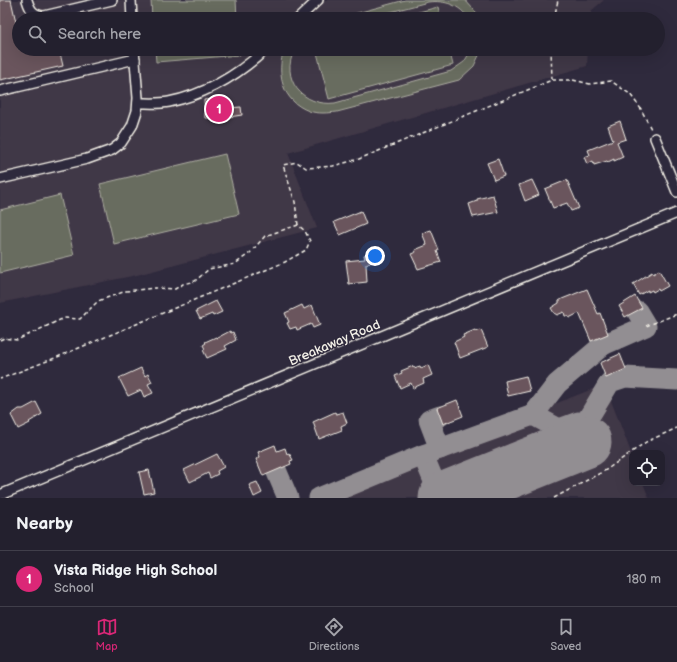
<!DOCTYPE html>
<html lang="en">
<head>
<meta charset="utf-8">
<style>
	:root { --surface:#23202e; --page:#2b2836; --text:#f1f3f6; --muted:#a3a3aa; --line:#403e4a; --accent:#db2777 }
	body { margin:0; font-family:"Balsamiq Sans",sans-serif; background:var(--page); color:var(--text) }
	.controls { position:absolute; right:12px; bottom:12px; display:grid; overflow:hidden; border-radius:8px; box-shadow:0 4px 16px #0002 }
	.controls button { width:36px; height:36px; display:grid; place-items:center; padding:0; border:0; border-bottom:1px solid var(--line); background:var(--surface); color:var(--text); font:20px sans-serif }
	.you { position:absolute; left:375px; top:256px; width:14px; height:14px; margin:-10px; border:3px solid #fff; border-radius:50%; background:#1a73e8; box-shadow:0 0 0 6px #1a73e833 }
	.badge { display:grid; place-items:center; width:26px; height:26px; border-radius:50%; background:var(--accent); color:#fff; font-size:13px; font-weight:700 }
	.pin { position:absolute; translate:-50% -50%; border:2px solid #fff; box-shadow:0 1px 4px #0006 }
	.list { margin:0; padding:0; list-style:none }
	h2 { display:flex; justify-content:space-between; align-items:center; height:52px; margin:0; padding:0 16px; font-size:17px }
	h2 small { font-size:13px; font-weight:400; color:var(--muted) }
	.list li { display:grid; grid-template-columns:26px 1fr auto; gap:12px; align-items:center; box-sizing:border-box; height:56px; padding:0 16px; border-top:1px solid var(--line) }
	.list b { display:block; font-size:15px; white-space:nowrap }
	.list p { margin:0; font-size:13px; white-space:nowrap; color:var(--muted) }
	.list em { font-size:13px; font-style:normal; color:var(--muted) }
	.icon { flex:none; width:22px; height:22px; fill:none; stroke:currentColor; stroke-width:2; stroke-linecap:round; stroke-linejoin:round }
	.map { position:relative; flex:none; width:677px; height:498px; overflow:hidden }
	.search { position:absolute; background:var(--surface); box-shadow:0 4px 16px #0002; left:12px; right:12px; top:12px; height:44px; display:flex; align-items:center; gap:10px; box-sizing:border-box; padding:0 14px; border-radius:22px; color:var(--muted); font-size:15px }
	.sheet { height:108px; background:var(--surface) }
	nav { display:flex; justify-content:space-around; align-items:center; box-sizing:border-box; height:56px; border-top:1px solid var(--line); background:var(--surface); font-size:11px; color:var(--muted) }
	nav a { display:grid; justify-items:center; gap:2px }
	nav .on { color:var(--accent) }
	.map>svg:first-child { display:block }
	.built { fill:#413747 }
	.park { fill:#676c5e; stroke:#aeaea3 }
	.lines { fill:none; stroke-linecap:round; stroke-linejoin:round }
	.taxiway { stroke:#928e92; stroke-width:21 }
	.runway { stroke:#928e92; stroke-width:53 }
	.building { fill:#6b545d; stroke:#f4f1e8 }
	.minor-casing { stroke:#f4f1e8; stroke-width:12 }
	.path { stroke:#f4f1e8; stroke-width:1.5; stroke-dasharray:4 3; stroke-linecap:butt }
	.minor { stroke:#2f2a3d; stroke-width:9 }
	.labels { text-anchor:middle; stroke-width:3; stroke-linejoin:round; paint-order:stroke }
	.street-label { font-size:13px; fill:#f4f1e8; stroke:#2f2a3d }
</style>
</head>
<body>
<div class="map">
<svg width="677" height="498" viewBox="0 0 677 498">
	<rect width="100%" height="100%" fill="#2f2a3d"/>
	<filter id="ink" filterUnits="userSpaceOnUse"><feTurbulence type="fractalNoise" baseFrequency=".025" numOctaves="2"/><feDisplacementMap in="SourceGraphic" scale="8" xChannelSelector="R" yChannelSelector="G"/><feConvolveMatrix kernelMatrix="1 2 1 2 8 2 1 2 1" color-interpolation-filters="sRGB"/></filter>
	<g filter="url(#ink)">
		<g class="built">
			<polygon points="0,0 604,0 591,11 591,19 19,19 19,49 588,49 587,66 288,153 317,228 137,275 0,303"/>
			<polygon points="595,388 608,393 632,455 632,483 643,483 649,498 318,498"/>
		</g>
		<g class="park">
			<polygon points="151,0 236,0 237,19 152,19"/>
			<path d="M405,0H465L474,10L480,19H469C460,5 445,0 428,2L364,19H335Z"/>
			<polygon points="438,7 441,19 392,19"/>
			<polygon points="155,49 240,49 240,55 156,62"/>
			<path d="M284,49H295C279,79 303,107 335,103L451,71L464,62L472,49H482L474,66L459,80L337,112C328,113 318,114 309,111C282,101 276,74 284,49Z"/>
			<polygon points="316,49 449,49 453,65 329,99"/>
			<polygon points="225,154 239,214 114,244 100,184"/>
			<polygon points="60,195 74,255 0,273 0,210"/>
		</g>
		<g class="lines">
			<g class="taxiway">
				<polyline points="603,345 646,326 637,311"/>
				<polyline points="533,415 557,384 603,345 600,338"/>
				<polyline points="440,416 429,420 440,449"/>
				<polyline points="580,427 584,425 610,382 625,377 677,380"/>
				<polyline points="423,455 441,498"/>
				<polyline points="276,470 288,498"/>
				<polyline points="319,498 423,455 533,415 559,429 578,422 585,442"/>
			</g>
			<polyline class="runway" points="445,498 585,442"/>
		</g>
		<g class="building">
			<polygon points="0,0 11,0 18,31 19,31 19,49 59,49 63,66 0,80"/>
			<polygon points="214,99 216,118 205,118 204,100"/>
			<polygon points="241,107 242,115 229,117 229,108"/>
			<polygon points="620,121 626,139 617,142 623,157 614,161 614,159 608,162 607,161 594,165 593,161 587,164 584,157 590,155 588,150 613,140 608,126"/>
			<polygon points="498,159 504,176 494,180 487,163"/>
			<polygon points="532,180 539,195 525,201 519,185"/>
			<polygon points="567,180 579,208 571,211 567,203 553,208 545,189"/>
			<polygon points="493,195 498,212 473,217 469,204 477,201 477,199"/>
			<polygon points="361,211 366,224 340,235 334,222"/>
			<polygon points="431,230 439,250 437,251 441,262 418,269 411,254 416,252 415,250 427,245 422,233"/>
			<polygon points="377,249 381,257 366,264 367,282 349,284 346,261 365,259 364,255"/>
			<polygon points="659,270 668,286 659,291 658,289 653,292 652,290 648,292 648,290 639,295 633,284 649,274 652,272 653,274"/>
			<polygon points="587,289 598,314 600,313 608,334 591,341 579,313 569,318 568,316 565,316 564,312 557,315 554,313 551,308 559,303 559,301 562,299"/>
			<polygon points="635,296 642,308 625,317 619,306"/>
			<polygon points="216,301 222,312 213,316 212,314 200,319 196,311"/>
			<polygon points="302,305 304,309 312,305 320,325 313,328 311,324 297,330 296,327 290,329 287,323 289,322 285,313"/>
			<polygon points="475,330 476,332 481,330 488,347 460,358 454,342 464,337 463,335"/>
			<polygon points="230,331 231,333 233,332 236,340 225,346 227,349 207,358 203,350 205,349 203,345 206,343 205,342 216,337 217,338"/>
			<polygon points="620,354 626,369 606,378 600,363"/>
			<polygon points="428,365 432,375 423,379 424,383 413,388 411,383 400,388 395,376 402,373 401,371 413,366 414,368 420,366 421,368"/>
			<polygon points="141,368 145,376 148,374 152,382 148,384 153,393 144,397 141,390 128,396 119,378"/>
			<polygon points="526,376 530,391 508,396 505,381"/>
			<polygon points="457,400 463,416 443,424 437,408"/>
			<polygon points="36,402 42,414 29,422 30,423 18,429 11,415 19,409 23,409"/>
			<polygon points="335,412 336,414 343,412 347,423 341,426 342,430 319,439 313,422"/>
			<polygon points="275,445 277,451 285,448 287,454 289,453 293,460 290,461 291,464 263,476 256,459 260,457 258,452"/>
			<polygon points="217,454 224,467 217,471 218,474 210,478 208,473 190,482 184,470"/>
			<polygon points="149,470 154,492 144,494 139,472"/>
			<polygon points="257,482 262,493 254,497 249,485"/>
		</g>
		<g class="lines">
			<g class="minor-casing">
				<g id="minor">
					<path d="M27,0C30,10 33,15 44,16L112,0"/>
					<polyline points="131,0 132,19"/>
					<polyline points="298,19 318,0"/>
					<polyline points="0,91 135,59"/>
					<path d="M138,103C148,103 159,104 169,102C207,94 238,75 266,49"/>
					<polyline points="655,138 677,192"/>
					<polyline points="0,179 87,159 112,150 121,143 132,126 137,111 138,98 134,49"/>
					<polyline points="0,495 677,213"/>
				</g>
			</g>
			<g class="path">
				<polyline points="554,19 558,0"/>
				<polyline points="552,80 573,80 590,84 611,81 630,94 641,109 652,131"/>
				<polyline points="298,225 295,202 283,165 297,162 306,168 333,166 359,159 552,80 551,49"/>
				<polyline points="646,326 677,314"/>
				<polyline points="0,340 4,338 17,340 64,318 80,319 98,301 126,291 155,288 175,289 183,284 195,281 209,269 235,264 250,253 265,236 298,225 305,231 310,241 306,250 285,262 55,358 0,379"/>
				<polyline points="554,498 606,470 646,442 677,428"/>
			</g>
			<use href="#minor" class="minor"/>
		</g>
	</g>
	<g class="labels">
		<g class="street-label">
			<text transform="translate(334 342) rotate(-23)" y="5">Breakaway Road</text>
		</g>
	</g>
</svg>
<div class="controls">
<button><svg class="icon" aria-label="locate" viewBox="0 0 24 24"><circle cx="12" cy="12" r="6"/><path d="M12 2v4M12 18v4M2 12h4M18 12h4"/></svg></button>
</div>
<div class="you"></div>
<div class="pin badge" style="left:219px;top:109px">1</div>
<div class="search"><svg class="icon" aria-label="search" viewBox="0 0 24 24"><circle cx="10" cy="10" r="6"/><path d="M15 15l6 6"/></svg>Search here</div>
</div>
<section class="sheet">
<h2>Nearby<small></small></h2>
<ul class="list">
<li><span class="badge">1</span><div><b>Vista Ridge High School</b><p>School</p></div><em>180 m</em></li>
</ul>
</section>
<nav>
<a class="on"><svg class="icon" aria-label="map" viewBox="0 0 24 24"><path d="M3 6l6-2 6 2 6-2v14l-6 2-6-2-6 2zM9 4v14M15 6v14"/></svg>Map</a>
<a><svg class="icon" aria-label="directions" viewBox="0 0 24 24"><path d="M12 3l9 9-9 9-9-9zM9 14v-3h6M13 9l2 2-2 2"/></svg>Directions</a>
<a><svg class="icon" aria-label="saved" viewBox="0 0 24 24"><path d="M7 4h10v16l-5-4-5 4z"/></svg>Saved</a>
</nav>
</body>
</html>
